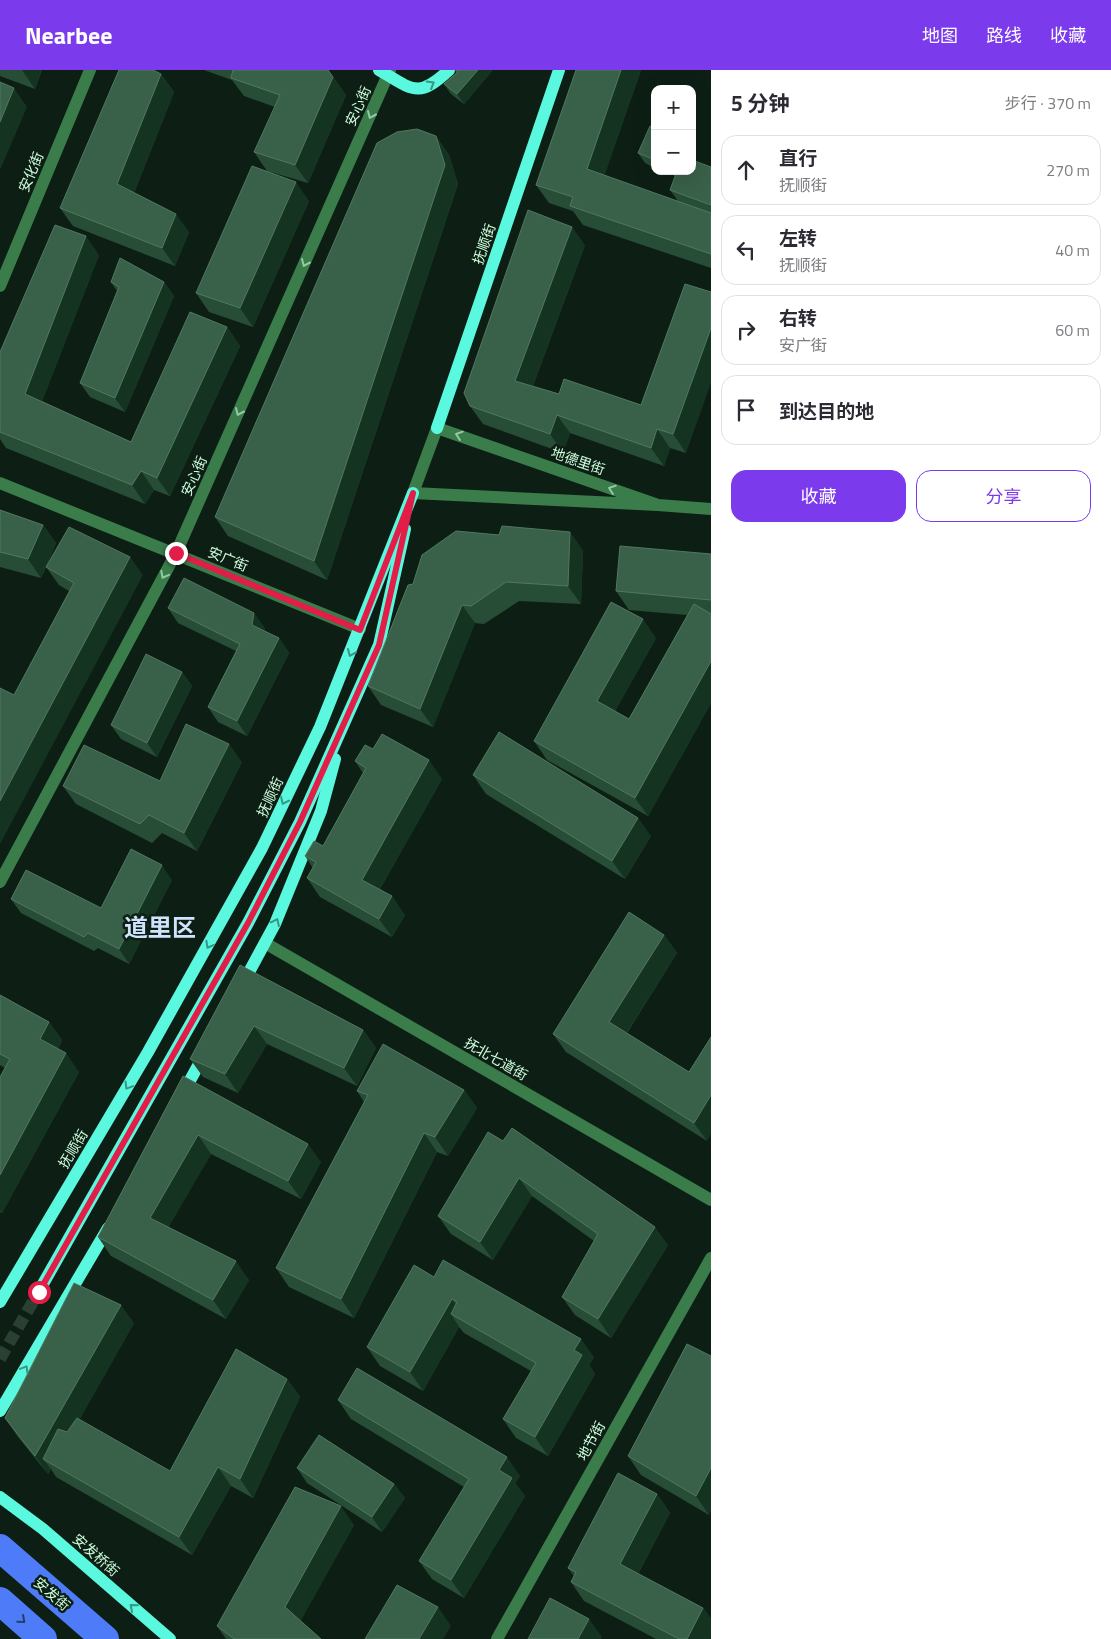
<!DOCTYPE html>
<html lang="zh">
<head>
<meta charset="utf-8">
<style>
	:root { --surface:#fff; --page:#f7f7f7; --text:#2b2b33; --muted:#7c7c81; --line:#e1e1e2; --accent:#7c3aed }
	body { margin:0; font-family:"Titillium Web","Noto Sans SC",sans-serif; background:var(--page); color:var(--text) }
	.controls { position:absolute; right:15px; top:15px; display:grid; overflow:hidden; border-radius:10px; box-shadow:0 5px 20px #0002 }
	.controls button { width:45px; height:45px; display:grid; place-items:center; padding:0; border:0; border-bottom:1px solid var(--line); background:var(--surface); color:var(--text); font:25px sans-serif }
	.stop { position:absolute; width:15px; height:15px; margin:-11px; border:4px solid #e11d48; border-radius:50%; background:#fff }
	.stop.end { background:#e11d48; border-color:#fff; box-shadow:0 1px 5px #0008 }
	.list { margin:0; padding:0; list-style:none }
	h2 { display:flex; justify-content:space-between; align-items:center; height:65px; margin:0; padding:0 20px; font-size:21px }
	h2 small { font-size:16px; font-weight:400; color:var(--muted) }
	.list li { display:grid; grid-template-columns:32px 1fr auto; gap:15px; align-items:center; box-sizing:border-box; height:70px; margin:0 10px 10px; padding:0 10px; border:1px solid var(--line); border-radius:15px }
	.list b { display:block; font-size:19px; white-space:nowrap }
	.list p { margin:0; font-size:16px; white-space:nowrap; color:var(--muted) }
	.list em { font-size:16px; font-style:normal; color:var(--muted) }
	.actions { display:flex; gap:10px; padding:15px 20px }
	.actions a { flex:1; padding:11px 0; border:1px solid var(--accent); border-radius:15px; text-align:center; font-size:18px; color:var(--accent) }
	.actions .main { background:var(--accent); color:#fff }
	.icon { flex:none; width:28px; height:28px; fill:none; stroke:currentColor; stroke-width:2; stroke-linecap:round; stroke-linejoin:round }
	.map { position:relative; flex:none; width:711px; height:1569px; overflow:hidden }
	header { display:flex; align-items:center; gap:30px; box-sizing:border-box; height:70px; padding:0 25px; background:var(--accent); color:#fff }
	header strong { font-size:24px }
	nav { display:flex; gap:28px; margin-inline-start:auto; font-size:18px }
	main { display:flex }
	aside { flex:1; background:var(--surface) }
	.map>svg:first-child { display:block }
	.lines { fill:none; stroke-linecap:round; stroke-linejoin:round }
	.major-tunnel { stroke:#2a4032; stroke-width:12; stroke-dasharray:12 6; stroke-linecap:butt }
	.minor { stroke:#3a7d4b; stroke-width:12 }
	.major { stroke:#5af8df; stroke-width:12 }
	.highway { stroke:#4e7bf8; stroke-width:28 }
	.wall { fill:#274d37 }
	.shaded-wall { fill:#153321 }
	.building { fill:#396048; stroke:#507960 }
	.oneway { stroke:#379684 }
	.oneway2 { stroke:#93caa3 }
	.oneway3 { stroke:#243f64 }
	.route { stroke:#e11d48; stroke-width:6 }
	.labels { text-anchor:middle; stroke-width:5; stroke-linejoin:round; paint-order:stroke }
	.street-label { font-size:14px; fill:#cefddd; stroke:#0d1f14 }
	.town-label { font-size:24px; font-weight:bold; fill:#d0e3fd; stroke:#0d1f14 }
</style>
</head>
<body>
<header>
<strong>Nearbee</strong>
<nav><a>地图</a><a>路线</a><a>收藏</a></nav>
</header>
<main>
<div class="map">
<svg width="711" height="1569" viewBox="0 0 711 1569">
	<rect width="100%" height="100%" fill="#0d1f14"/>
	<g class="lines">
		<polyline class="major-tunnel" points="0,1289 39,1221"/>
		<g class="minor">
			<polyline points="0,216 90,0"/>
			<polyline points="0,413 360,559"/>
			<polyline points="658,435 413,423 437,358 658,435 711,439"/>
			<polyline points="0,812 176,483 390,0"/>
			<polyline points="265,873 711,1130"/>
			<polyline points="497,1569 711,1188"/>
		</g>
		<g class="major">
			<path d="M379,0C413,20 418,29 449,0"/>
			<polyline points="437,358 559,0"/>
			<polyline points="242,915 275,854 321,741 335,689"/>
			<polyline points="182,1025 205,983"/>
			<polyline points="39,1221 248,853 300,752 379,575 405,459"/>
			<polyline points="0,1232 148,982 262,778 320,657 413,423"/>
			<polyline points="0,1341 108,1158"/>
			<polyline points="0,1427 43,1459 170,1569"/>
		</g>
		<g class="highway">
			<polyline points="0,1478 105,1569"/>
			<polyline points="0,1531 43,1569"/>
		</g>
	</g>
	<g class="wall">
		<polygon points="0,0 42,0 35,19 0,6"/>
		<polygon points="204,0 328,0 346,25 308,113 267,101 254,82 275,37 244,26 232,10"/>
		<polygon points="455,0 491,0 492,1 464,34 451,24 444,14 456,3"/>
		<polygon points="576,0 641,0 604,106 678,131 670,120 675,106 664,101 692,101 711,97 711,198 583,155 573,141 549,133 536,115"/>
		<polygon points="161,4 174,22 134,123 189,162 175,196 73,156 60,138"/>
		<polygon points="655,57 655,98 645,93 638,83"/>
		<polygon points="436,66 449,85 458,114 327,510 228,466 215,447"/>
		<polygon points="309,131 253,257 209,242 196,223"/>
		<polygon points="585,175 533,316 559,324 641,335 685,214 686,383 670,378 664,396 570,363 563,383 483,354 470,336"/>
		<polygon points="99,185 42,331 131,372 227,257 240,276 170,426 154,420 145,434 6,378 0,369 0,282"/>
		<polygon points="111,212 164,212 174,226 125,342 90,327 80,313 117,221"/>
		<polygon points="0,440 43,455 56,473 46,497 143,505 14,625 69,521 59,515 46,497 41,508 0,497"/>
		<polygon points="583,480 581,534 519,531 484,554 475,553 433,657 381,635 368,616 408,515"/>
		<polygon points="711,484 711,633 648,746 547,690 534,671 656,568 615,641 629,649 687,545 629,540 616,521"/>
		<polygon points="168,538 265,558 264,561 279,568 289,583 247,666 218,652 208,637 236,581 178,553"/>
		<polygon points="182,602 192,616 157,687 121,669 111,655"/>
		<polygon points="373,679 442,709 380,819 405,845 392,867 320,827 307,808 313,798 305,786 323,776 363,703 355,691"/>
		<polygon points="242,692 197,781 162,763 152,773 76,734 63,716 160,711"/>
		<polygon points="473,705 651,766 625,809 486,724"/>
		<polygon points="172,810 129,894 98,878 94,881 21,843 11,829 101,838"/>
		<polygon points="664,865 677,883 627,963 689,1002 707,1071 566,982 553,964"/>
		<polygon points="240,895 363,960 376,978 357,1016 267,974 238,1023 203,1007 190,989"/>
		<polygon points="0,925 49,952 62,970 58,979 79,1002 2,1143 0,1142 0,1007 5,998 0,995"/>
		<polygon points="183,1006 321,1092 301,1129 211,1084 168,1157 249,1210 226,1249 111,1186 98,1167"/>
		<polygon points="464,1020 477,1038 448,1086 437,1082 354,1248 289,1217 276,1198 364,1032 357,1021"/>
		<polygon points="503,1071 668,1175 611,1268 575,1245 562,1227 594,1171 532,1126 493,1190 451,1164 438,1146"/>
		<polygon points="434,1207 594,1287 589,1295 595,1304 548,1386 516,1368 503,1349 531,1301 464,1263 459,1257 423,1321 380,1296 367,1277"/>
		<polygon points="134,1253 79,1350 170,1401 287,1309 300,1327 253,1428 231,1416 192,1485 56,1407 51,1399 48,1404 18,1367 5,1348"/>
		<polygon points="687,1274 709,1445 641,1405 628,1386"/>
		<polygon points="338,1330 520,1406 515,1413 525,1426 464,1528 432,1509 419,1491 464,1417 351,1349"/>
		<polygon points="297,1398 394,1414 405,1428 382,1462 307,1413"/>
		<polygon points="657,1424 670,1443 638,1504 703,1538 711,1549 711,1566 710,1569 656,1569 584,1531 571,1512 574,1506 568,1498"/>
		<polygon points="354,1455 300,1551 321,1569 226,1569 217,1556"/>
	</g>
	<g class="shaded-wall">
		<polygon points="22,0 42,0 35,19"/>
		<polygon points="478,0 491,0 492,1 464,34 457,24"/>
		<polygon points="621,0 641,0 600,118 587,99"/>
		<polygon points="161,4 174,22 130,133 117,114"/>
		<polygon points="333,7 346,25 308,113 295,95"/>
		<polygon points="14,18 27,37 0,100 0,52"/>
		<polygon points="436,66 449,85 458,114 327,510 314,491"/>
		<polygon points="296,112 309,131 253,257 240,238"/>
		<polygon points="176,144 189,162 175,196 162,178"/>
		<polygon points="572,157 585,175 528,329 515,311"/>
		<polygon points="86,166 99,185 38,342 25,324"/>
		<polygon points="164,212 174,226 125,342 115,328"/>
		<polygon points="227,257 240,276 170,426 157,408"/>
		<polygon points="711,258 711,313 686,383 673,364"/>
		<polygon points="557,345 570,363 563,383 550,364"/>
		<polygon points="657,359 670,378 664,396 651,378"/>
		<polygon points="141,401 154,420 145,434 132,415"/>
		<polygon points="43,455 56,473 41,508 28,489"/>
		<polygon points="570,462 583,480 581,534 568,516"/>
		<polygon points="130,487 143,505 0,774 0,731"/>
		<polygon points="462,535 475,553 433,657 420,639"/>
		<polygon points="254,543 265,558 263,569 252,555"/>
		<polygon points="643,549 656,568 610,650 597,631"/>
		<polygon points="279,568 289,583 247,666 237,651"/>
		<polygon points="711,591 711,633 648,746 635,728"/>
		<polygon points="182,602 192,616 157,687 147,673"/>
		<polygon points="229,674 242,692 197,781 184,763"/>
		<polygon points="429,690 442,709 375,828 362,810"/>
		<polygon points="638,748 651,766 625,809 612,791"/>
		<polygon points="162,795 172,810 129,894 119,879"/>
		<polygon points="392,826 405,845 392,867 379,849"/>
		<polygon points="664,865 677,883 622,970 609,952"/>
		<polygon points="49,952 62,970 53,988 40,969"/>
		<polygon points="254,956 267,974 238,1023 225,1004"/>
		<polygon points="363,960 376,978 357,1016 344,998"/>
		<polygon points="66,983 79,1002 2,1143 0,1140 0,1105"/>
		<polygon points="464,1020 477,1038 448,1086 435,1067"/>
		<polygon points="711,1025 711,1064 707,1071 694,1053"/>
		<polygon points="424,1063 437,1082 354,1248 341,1229"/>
		<polygon points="198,1065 211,1084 163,1167 150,1148"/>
		<polygon points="308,1074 321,1092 301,1129 288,1111"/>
		<polygon points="519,1108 532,1126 493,1190 480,1172"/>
		<polygon points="655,1157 668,1175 611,1268 598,1249"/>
		<polygon points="236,1191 249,1210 226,1249 213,1230"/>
		<polygon points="452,1229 465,1248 451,1244 459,1257 423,1321 410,1302"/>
		<polygon points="121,1235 134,1253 54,1395 43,1389 51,1399 48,1404 35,1386"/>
		<polygon points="581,1269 594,1287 589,1295 595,1304 548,1386 535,1367 574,1280"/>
		<polygon points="287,1309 300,1327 253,1428 240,1409"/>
		<polygon points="507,1387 520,1406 515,1413 525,1426 464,1528 451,1510 499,1400"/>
		<polygon points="218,1397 231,1416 192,1485 179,1467"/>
		<polygon points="711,1398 711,1441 709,1445 696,1426"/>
		<polygon points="394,1414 405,1428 382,1462 372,1447"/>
		<polygon points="657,1424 670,1443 633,1513 620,1494"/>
		<polygon points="341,1436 354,1455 298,1556 285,1537"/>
		<polygon points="438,1537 451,1556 443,1569 419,1569"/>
		<polygon points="703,1538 711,1549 711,1566 710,1569 687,1569"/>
		<polygon points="589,1549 602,1567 601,1569 578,1569"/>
	</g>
	<g class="building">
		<polygon points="119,0 153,0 161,4 117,114 176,144 162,178 60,138"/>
		<polygon points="233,0 328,0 333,7 295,95 254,82 280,25 231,8"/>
		<polygon points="456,0 478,0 457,24 444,14 458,2"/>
		<polygon points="576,0 621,0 587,99 711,143 711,184 570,136 573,127 536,115"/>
		<polygon points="0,12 14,18 0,52"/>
		<polygon points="650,56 655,57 655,90 638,83"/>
		<polygon points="417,59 436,66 445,95 314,491 215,447 377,73 397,62"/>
		<polygon points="692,90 711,97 711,135 670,120 677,101 692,101"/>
		<polygon points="252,96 296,112 240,238 196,223"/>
		<polygon points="528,140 572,157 515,311 559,324 564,309 641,335 685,214 711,222 711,258 673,364 657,359 651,378 557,345 550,364 470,336 464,323"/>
		<polygon points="55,155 86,166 25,324 131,372 190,242 227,257 157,408 141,401 132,415 0,362 0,282"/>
		<polygon points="120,188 164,212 115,328 80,313 119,217 111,212"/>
		<polygon points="0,440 43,455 28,489 0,482"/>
		<polygon points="502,456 570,462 568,516 506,512 471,536 462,535 420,639 368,616 408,515 413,514 422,485 456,461 499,465"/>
		<polygon points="69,457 130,487 0,731 0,618 14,625 74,513 46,497"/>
		<polygon points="620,476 711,484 711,530 616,521"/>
		<polygon points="184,508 254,543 252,555 279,568 237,651 208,637 240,574 168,538"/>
		<polygon points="611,532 643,549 597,631 629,649 694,534 711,544 711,591 635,728 534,671"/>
		<polygon points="146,584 182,602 147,673 111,655"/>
		<polygon points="186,654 229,674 184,763 149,745 140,754 63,716 84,675 160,711"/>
		<polygon points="499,662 638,748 612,791 473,705"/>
		<polygon points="382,664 429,690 362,810 392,826 379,849 307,808 316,792 305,786 314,771 323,776 366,698 355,691 365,675 373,679"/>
		<polygon points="131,779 162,795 119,879 88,863 84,867 11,829 26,800 101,838"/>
		<polygon points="629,842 664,865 609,952 689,1002 711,967 711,1025 694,1053 553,964"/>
		<polygon points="240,895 363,960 344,998 254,956 225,1004 190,989"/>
		<polygon points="0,925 49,952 40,969 66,983 0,1105 0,1007 10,989 0,984"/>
		<polygon points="383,974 464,1020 435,1067 424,1063 341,1229 276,1198 368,1025 357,1021"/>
		<polygon points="183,1006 308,1074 288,1111 198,1065 150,1148 236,1191 213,1230 98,1167"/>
		<polygon points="512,1058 655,1157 598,1249 562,1227 598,1164 519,1108 480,1172 438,1146 488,1062 503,1071"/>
		<polygon points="443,1190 581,1269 574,1280 582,1285 535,1367 503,1349 536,1293 451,1244 457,1232 452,1229 410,1302 367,1277 414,1195 434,1207"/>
		<polygon points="74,1213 121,1235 35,1386 5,1348"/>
		<polygon points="687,1274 711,1286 711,1398 696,1426 628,1386"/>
		<polygon points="236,1279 287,1309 240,1409 218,1397 179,1467 43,1389 58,1359 67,1362 77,1348 170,1401"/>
		<polygon points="357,1298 507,1387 499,1400 512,1408 451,1510 419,1491 469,1409 338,1330"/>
		<polygon points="319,1365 394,1414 372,1447 297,1398"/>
		<polygon points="618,1403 657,1424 620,1494 703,1538 687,1569 679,1569 571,1512 576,1502 568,1498"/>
		<polygon points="295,1417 341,1436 285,1537 321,1569 234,1569 217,1556"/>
		<polygon points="397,1515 438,1537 419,1569 365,1569"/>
		<polygon points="550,1528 589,1549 578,1569 528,1569"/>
	</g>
	<defs><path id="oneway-chevron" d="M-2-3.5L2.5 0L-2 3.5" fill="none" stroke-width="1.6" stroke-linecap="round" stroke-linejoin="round" transform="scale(1.25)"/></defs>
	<g class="oneway">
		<use href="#oneway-chevron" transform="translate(431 14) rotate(-31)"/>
		<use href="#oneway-chevron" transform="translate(351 583) rotate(113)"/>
		<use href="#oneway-chevron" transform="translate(284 731) rotate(115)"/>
		<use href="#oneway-chevron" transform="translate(276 852) rotate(-65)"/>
		<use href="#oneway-chevron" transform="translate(209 875) rotate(119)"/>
		<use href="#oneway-chevron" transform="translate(128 1016) rotate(121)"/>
		<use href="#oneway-chevron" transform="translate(25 1299) rotate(-59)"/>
		<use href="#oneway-chevron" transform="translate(133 1537) rotate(-139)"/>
	</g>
	<g class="oneway2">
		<use href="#oneway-chevron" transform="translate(371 45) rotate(114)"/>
		<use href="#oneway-chevron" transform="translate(305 193) rotate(114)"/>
		<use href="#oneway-chevron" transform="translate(239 342) rotate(114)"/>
		<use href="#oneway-chevron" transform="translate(459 365) rotate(-161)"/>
		<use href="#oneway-chevron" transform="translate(612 419) rotate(-161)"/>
		<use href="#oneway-chevron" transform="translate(164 505) rotate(118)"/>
	</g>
	<use class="oneway3" href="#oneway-chevron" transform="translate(22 1550) rotate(41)"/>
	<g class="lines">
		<polyline class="route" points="39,1222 248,853 300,752 379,575 413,423 360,560 176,483"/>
	</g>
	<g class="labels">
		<g class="street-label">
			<text transform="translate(358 36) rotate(-66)" y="5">安心街</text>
			<text transform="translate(31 102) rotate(-67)" y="5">安化街</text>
			<text transform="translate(484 174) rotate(-71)" y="5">抚顺街</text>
			<text transform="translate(578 391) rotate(19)" y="5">地德里街</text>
			<text transform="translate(194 406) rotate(-66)" y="5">安心街</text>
			<text transform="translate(228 489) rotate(22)" y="5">安广街</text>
			<text transform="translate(270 727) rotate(-65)" y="5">抚顺街</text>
			<text transform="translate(496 989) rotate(30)" y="5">抚北七道街</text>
			<text transform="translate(73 1079) rotate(-59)" y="5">抚顺街</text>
			<text transform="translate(591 1371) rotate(-61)" y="5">地节街</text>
			<text transform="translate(96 1485) rotate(41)" y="5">安发桥街</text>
			<text transform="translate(52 1524) rotate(41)" y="5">安发街</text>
		</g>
		<g class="town-label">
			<text x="160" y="866">道里区</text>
		</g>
	</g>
</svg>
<div class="controls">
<button>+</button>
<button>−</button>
</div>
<div class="stop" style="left:39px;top:1222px"></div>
<div class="stop end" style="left:176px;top:483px"></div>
</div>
<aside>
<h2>5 分钟<small>步行 · 370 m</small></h2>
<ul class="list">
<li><svg class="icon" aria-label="ahead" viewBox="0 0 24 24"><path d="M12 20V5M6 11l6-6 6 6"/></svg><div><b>直行</b><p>抚顺街</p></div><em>270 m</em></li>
<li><svg class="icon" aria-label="left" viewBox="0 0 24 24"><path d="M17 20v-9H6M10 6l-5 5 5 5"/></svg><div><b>左转</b><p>抚顺街</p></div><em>40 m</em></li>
<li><svg class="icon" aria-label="right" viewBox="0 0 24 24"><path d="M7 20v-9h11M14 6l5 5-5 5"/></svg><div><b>右转</b><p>安广街</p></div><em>60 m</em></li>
<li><svg class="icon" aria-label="arrive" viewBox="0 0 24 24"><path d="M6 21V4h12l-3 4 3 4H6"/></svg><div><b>到达目的地</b></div></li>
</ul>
<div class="actions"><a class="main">收藏</a><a>分享</a></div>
</aside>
</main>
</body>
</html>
